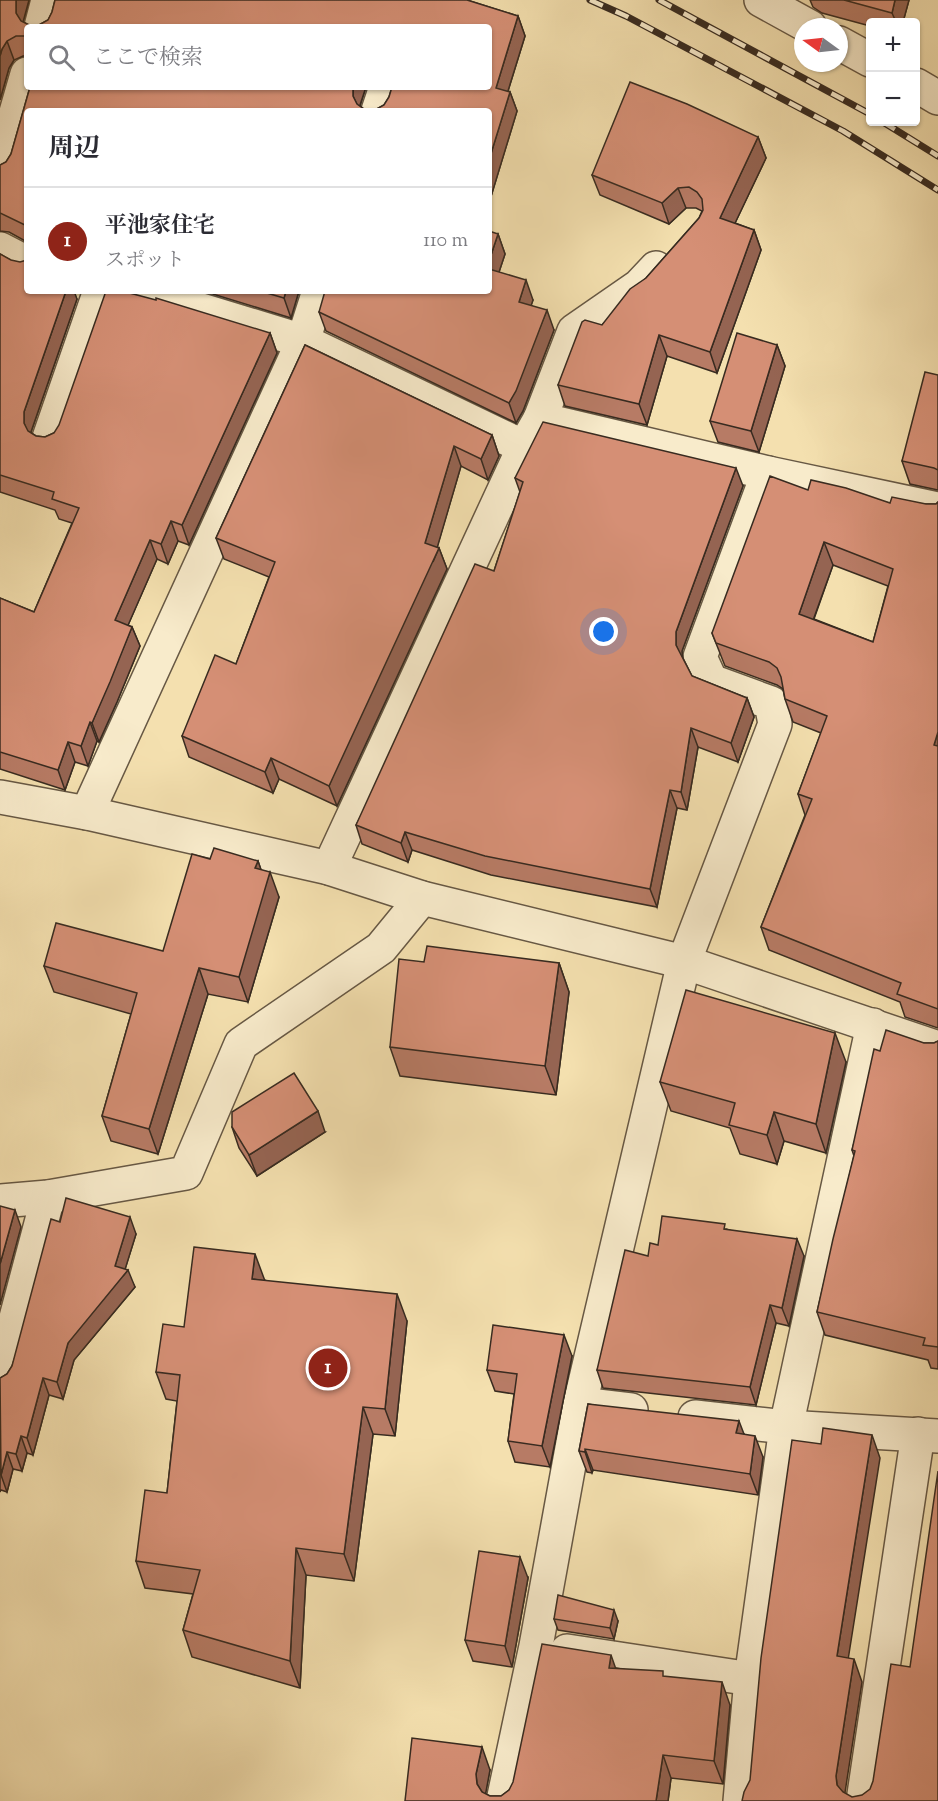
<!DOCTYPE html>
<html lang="ja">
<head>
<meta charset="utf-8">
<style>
	:root { --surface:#fff; --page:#f7f7f7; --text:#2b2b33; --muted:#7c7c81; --line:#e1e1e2; --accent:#8f2418 }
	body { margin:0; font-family:"Sorts Mill Goudy","Noto Serif JP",serif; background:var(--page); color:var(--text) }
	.controls { position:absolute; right:18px; top:18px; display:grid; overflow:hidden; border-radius:6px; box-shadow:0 2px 4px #0004 }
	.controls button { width:54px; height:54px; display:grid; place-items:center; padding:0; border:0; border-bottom:2px solid var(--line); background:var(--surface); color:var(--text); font:30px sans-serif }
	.compass { position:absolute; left:794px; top:18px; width:54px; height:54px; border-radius:50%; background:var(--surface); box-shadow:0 2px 4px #0004; rotate:285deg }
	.you { position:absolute; left:604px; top:632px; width:21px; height:21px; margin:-15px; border:4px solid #fff; border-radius:50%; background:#1a73e8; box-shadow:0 0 0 9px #1a73e833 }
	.badge { display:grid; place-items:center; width:39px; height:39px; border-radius:50%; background:var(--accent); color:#fff; font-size:20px; font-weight:700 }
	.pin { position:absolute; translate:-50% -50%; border:3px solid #fff; box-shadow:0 2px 6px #0006 }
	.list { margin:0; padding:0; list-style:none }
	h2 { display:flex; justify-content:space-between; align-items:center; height:78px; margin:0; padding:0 24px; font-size:26px }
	h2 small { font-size:20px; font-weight:400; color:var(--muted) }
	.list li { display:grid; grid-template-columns:39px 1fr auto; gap:18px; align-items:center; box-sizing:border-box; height:108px; padding:0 24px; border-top:2px solid var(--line) }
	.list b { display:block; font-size:22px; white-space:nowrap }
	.list p { margin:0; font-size:20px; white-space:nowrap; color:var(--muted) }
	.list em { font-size:20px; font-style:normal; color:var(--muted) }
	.icon { flex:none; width:33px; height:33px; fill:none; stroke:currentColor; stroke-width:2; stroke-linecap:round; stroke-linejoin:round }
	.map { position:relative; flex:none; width:938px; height:1801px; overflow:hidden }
	.search { position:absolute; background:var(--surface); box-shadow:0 2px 4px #0004; left:24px; top:24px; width:468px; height:66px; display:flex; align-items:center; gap:15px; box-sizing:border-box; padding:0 21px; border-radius:6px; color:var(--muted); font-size:22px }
	.panel { position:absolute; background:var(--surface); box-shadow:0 2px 4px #0004; left:24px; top:108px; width:468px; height:186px; border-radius:6px }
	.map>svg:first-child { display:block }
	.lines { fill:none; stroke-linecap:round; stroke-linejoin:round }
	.minor-casing { stroke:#675844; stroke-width:36 }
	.minor { stroke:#f8ebcb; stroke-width:33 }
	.rail-casing { stroke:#382b20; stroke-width:7 }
	.rail { stroke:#f8ebcb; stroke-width:4.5; stroke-dasharray:14; stroke-linecap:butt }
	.wall { fill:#b77b65; stroke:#382b20; stroke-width:1.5; fill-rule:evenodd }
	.shaded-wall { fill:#956452; stroke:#382b20; stroke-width:1.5 }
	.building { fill:#d58f75; stroke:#382b20; stroke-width:1.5; fill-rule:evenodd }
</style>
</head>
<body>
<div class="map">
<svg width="938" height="1801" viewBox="0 0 938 1801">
	<rect width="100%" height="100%" fill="#f4e0af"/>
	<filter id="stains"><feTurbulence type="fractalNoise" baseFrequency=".00333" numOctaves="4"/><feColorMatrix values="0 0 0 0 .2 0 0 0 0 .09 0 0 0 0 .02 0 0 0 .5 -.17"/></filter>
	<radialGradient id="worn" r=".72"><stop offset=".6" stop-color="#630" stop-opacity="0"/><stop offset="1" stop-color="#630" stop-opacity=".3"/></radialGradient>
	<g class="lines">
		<g class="minor-casing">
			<g id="minor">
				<polyline points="761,0 810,27"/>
				<polyline points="41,27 48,0"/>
				<polyline points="839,43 870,60"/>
				<polyline points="916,85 938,98"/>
				<polyline points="378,111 386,87"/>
				<polyline points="0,168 27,74"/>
				<polyline points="0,249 27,263"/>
				<polyline points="139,291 303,341 524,447 540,419 768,473 938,509"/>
				<polyline points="540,419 574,331 639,286 656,268"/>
				<polyline points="49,438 100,291"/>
				<polyline points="0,797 87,813 329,868 422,898 684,962 938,1048"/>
				<polyline points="87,813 303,341 319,291"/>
				<polyline points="329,868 524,447"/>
				<polyline points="0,1201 48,1197 186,1173 241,1044 381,948 422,898"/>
				<polyline points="0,1378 48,1197"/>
				<polyline points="631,1410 580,1404 684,962 775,724 771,703 711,681 700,657 768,473"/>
				<polyline points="695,1417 786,1427 938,1436"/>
				<polyline points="567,1651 751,1679"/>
				<polyline points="503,1801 536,1646 580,1404"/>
				<polyline points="740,1801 751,1679 786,1427 873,1025"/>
				<polyline points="863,1801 918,1434"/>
			</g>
		</g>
		<use href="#minor" class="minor"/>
		<g class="rail-casing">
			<g id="rail">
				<polyline points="590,0 626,16 843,131 938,190"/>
				<polyline points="659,0 870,114"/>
				<polyline points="883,122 938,156"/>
			</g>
		</g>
		<use href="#rail" class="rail"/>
	</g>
	<g class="wall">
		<polygon points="0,0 29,0 23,22 29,25 39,25 48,20 52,12 55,0 467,0 518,16 525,36 508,91 510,92 517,111 489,203 489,111 27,111 27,242 9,232 0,231 0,165 6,162 11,154 30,87 366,87 360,106 364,109 375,110 384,105 389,97 392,87 489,87 489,27 27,27 27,56 23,56 14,60 9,68 0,100"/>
		<polygon points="810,0 909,0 903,22 870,22 870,26 822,13 813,7"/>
		<polygon points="758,137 766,158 735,223 754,230 761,250 717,373 667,356 647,425 565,406 558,385 602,325 646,278 699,218 702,211 696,208 686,208 669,224 600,195 592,175"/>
		<polygon points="498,234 505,254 499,272 533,300 531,305 554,330 523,411 516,423 326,331 319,312"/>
		<polygon points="0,254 77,299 31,432 31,433 36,436 45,437 270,333 277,353 189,545 178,541 168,564 157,559 128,625 132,627 140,646 117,702 99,742 97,741 88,766 75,762 65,790 0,769 0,598 34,612 72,523 59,519 55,510 0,492"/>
		<polygon points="203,291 299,291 291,318"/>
		<polygon points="305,345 492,435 499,456 488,480 461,466 437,547 439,548 447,569 337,806 279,779 273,793 189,757 182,736 236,664 269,577 224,559 216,538"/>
		<polygon points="777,345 785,366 759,452 718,442 710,421"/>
		<polygon points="938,375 938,490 910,484 902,461"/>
		<polygon points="515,478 743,486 682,651 683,658 692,676 747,698 754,717 738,762 698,747 687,810 677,808 657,907 491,875 412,850 408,862 362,844 356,825 494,571 520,492"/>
		<path d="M808,490L890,503L926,504H936L938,502V1028L905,1017L900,1002L769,950L761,927L805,815L798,794L821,733L793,722L785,699L783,689L777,685L725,666L712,633ZM833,565L888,586L873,642L814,619Z"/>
		<polygon points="210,859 258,861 261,870 279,897 248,1002 208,994 158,1154 111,1141 102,1116 131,1014 54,992 44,966 163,951"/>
		<polygon points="559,963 569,992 556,1095 400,1076 390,1047"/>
		<polygon points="938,1041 938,1369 931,1368 928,1360 825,1335 817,1312 854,1156 852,1150 880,1051 924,1043 934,1043"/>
		<polygon points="846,1062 826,1153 784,1141 777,1164 740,1154 730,1128 671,1111 660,1082"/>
		<polygon points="232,1127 325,1132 257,1176 239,1148"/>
		<polygon points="60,1222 136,1234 125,1269 135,1287 74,1360 63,1399 49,1395 33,1455 27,1453 22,1471 13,1469 7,1492 1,1490 0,1492 0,1378 7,1374 12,1366"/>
		<polygon points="726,1229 804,1256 789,1326 776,1323 756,1405 603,1388 597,1370 648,1256 658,1245"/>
		<polygon points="264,1280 407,1321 395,1436 373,1434 354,1581 306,1575 300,1688 192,1657 183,1630 193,1594 145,1588 136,1561 167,1493 177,1401 166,1399 156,1372 184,1327"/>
		<polygon points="572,1356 550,1467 515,1462 508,1441 514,1394 495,1391 487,1370"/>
		<polygon points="588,1404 744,1434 763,1457 758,1495 593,1470 592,1473 587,1472 579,1451"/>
		<polygon points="528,1578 512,1667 473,1661 465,1640"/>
		<polygon points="554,1619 618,1621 614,1639 558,1630"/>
		<polygon points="616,1668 665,1677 730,1705 723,1784 671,1778 668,1801 405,1801 490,1770 485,1794 490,1796 501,1796 509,1790"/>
	</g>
	<g class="shaded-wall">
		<polygon points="16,0 29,0 23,22 23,33 16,13"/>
		<polygon points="895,0 909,0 903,22 896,22 892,13"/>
		<polygon points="518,16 525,36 503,107 496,88"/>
		<polygon points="7,41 14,60 9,68 0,100 0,56 2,49"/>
		<polygon points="353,87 366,87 360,105 360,111 353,96"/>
		<polygon points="510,92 517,111 489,203 489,160"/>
		<polygon points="758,137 766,158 728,238 720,218"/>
		<polygon points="678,188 686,208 669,224 662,203"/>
		<polygon points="754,230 761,250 717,373 710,352"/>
		<polygon points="498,234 505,254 494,287 489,274 489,261"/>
		<polygon points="526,280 533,300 526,321 519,302"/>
		<polygon points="66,291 74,291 77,299 31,432 31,442 24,423 24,412"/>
		<polygon points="286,291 299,291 291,318 284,298"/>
		<polygon points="547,310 554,330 523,411 516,423 509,403"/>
		<polygon points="270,333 277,353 189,545 182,525"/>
		<polygon points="659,335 667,356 647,425 639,404"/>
		<polygon points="777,345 785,366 759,452 751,431"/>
		<polygon points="492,435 499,456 488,480 481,459"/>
		<polygon points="454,446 461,466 433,562 439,548 447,569 337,806 329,786 425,543"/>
		<polygon points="736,468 743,486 682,651 683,664 676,645 676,632"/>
		<polygon points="171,521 178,541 168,564 161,544"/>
		<polygon points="150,540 157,559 122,639 115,620"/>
		<polygon points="824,542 833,565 807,637 799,614"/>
		<polygon points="132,627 140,646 117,702 99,742 92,723"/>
		<polygon points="747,698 754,717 738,762 731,743"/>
		<polygon points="90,722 97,741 88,766 81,746"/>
		<polygon points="691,728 698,747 687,810 681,792"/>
		<polygon points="938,732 938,755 934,745"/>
		<polygon points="68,742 75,762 65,790 58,770"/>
		<polygon points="271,758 279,779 273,793 265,772"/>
		<polygon points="670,790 677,808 657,907 650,889"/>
		<polygon points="405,832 412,850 408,862 401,843"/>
		<polygon points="258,861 266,884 270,872 279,897 248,1002 239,977 255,868"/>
		<polygon points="559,963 569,992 556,1095 545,1066"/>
		<polygon points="199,968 208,994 158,1154 149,1129"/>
		<polygon points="835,1033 846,1062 826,1153 816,1124"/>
		<polygon points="318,1111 325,1132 257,1176 249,1155"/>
		<polygon points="774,1112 784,1141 777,1164 767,1135"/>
		<polygon points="15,1210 21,1227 0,1305 0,1264"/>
		<polygon points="130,1217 136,1234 123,1276 128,1270 135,1287 74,1360 63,1399 57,1382 68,1343 115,1266"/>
		<polygon points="797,1239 804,1256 789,1326 782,1308"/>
		<polygon points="255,1254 265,1281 252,1279"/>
		<polygon points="397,1294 407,1321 395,1436 385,1409"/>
		<polygon points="770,1305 776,1323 756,1405 750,1387"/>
		<polygon points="564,1335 572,1356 550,1467 542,1446"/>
		<polygon points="43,1378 49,1395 33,1455 27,1438"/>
		<polygon points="363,1407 373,1434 354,1581 344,1554"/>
		<polygon points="739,1421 747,1442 736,1433"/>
		<polygon points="872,1435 880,1458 845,1679 837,1656"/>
		<polygon points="21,1436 27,1453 22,1471 16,1454"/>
		<polygon points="755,1436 763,1457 758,1495 750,1474"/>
		<polygon points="585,1449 593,1470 592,1473 585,1452"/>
		<polygon points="7,1452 13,1469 7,1492 1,1475"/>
		<polygon points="296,1548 306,1575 300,1688 290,1661"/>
		<polygon points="520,1557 528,1578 512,1667 505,1646"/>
		<polygon points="614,1610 618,1621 614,1639 610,1628"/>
		<polygon points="611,1655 619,1678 609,1668"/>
		<polygon points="854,1659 862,1682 844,1799 837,1785 836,1776"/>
		<polygon points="722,1682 730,1705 723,1784 714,1761"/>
		<polygon points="482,1747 490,1770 485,1797 477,1784 476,1774"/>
		<polygon points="663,1755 671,1778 668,1801 656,1801"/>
	</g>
	<g class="building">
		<polygon points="0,0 16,0 16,13 21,21 29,25 39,25 48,20 52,12 55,0 467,0 518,16 496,88 510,92 489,160 489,111 27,111 27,226 0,213 0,165 6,162 11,154 30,87 353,87 353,96 357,104 364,109 375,110 384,105 389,97 392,87 489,87 489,27 27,27 27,38 24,36 16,36 7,41 2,49 0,56"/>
		<polygon points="844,0 895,0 892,13"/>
		<polygon points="630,82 687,104 758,137 720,218 754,230 710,352 659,335 639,404 558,385 582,322 585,320 602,325 630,289 646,278 699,218 703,210 702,199 697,192 689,187 678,188 662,203 592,175"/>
		<polygon points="489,231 498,234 489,261"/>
		<polygon points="0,254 11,260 20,262 27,260 27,291 66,291 24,412 24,423 28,431 36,436 45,437 54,433 59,425 106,291 122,291 156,300 156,298 270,333 182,525 171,521 161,544 150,540 115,620 132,627 110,682 92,723 90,722 81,746 68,742 58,770 0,752 0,598 34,612 79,508 52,499 54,492 0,475"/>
		<polygon points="489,269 526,280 519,302 547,310 516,391 509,403 319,312 325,291 489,291"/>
		<polygon points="260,291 286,291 284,298"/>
		<polygon points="737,333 777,345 751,431 710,421"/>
		<polygon points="305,345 492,435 481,459 454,446 425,543 439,548 329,786 271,758 265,772 182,736 215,655 236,664 275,562 216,538"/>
		<polygon points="925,372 938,375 938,470 934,468 902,461"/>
		<polygon points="543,422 736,468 676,632 676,645 692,676 747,698 731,743 691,728 681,792 670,790 650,889 485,856 405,832 401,843 356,825 475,564 494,571 523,482 515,478"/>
		<path d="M770,476L808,490L811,480L846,488L890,503L892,497L926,504H936L938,502V732L934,745L938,746V1009L897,994L901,983L761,927L812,799L798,794L827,716L785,699L781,677L777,668L769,662L716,643L712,633ZM824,542L893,569L873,642L799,614Z"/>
		<polygon points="214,848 258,861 255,868 270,872 239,977 199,968 149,1129 102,1116 137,993 44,966 56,923 163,951 192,854 210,859"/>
		<polygon points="427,946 559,963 545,1066 390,1047 399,959 424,962"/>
		<polygon points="686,990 835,1033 816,1124 774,1112 767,1135 729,1125 735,1103 660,1082"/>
		<polygon points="886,1030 924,1043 934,1043 938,1041 938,1347 923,1345 925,1338 817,1312 833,1239 855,1151 852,1150 874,1049 880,1051"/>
		<polygon points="294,1073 318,1111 249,1155 232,1127 232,1112"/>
		<polygon points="66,1198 130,1217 115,1266 128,1270 68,1343 57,1382 43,1378 27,1438 21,1436 16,1454 7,1452 1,1475 0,1378 7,1374 12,1366 51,1219 60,1222"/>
		<polygon points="0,1206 15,1210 0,1264"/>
		<polygon points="662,1216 725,1224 724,1229 797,1239 782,1308 770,1305 750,1387 597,1370 625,1250 648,1256 650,1243 658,1245"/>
		<polygon points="194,1247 255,1254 252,1279 397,1294 385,1409 363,1407 344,1554 296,1548 290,1661 183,1630 200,1570 136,1561 145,1490 167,1493 180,1375 156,1372 163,1324 184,1327"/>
		<polygon points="493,1325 564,1335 542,1446 508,1441 517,1374 487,1370"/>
		<polygon points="588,1404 739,1421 736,1433 755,1436 750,1474 585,1449 585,1452 579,1451"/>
		<polygon points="823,1428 872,1435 837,1656 854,1659 836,1776 837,1785 843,1792 852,1797 862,1795 870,1789 873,1781 891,1664 910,1667 938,1471 938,1801 742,1801 744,1792 750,1780 761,1658 792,1440 821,1444"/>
		<polygon points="479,1551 520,1557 505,1646 465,1640"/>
		<polygon points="558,1595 614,1610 610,1628 554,1619"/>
		<polygon points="542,1644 611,1655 609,1668 663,1671 663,1676 722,1682 714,1761 663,1755 656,1801 405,1801 412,1738 482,1747 476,1774 477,1784 482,1792 490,1796 501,1796 509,1790 513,1782"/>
	</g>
	<rect width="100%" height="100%" filter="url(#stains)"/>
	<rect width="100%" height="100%" fill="url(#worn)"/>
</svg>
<div class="controls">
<button>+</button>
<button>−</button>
</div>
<svg class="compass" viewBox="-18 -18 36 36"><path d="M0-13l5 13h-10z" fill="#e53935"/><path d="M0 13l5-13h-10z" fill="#7c7c81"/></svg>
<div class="you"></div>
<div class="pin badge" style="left:328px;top:1368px">1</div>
<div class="search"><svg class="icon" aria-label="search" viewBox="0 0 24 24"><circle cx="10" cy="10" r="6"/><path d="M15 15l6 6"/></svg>ここで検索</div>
<section class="panel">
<h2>周辺<small></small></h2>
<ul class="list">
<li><span class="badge">1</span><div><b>平池家住宅</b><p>スポット</p></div><em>110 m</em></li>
</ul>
</section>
</div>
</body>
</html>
